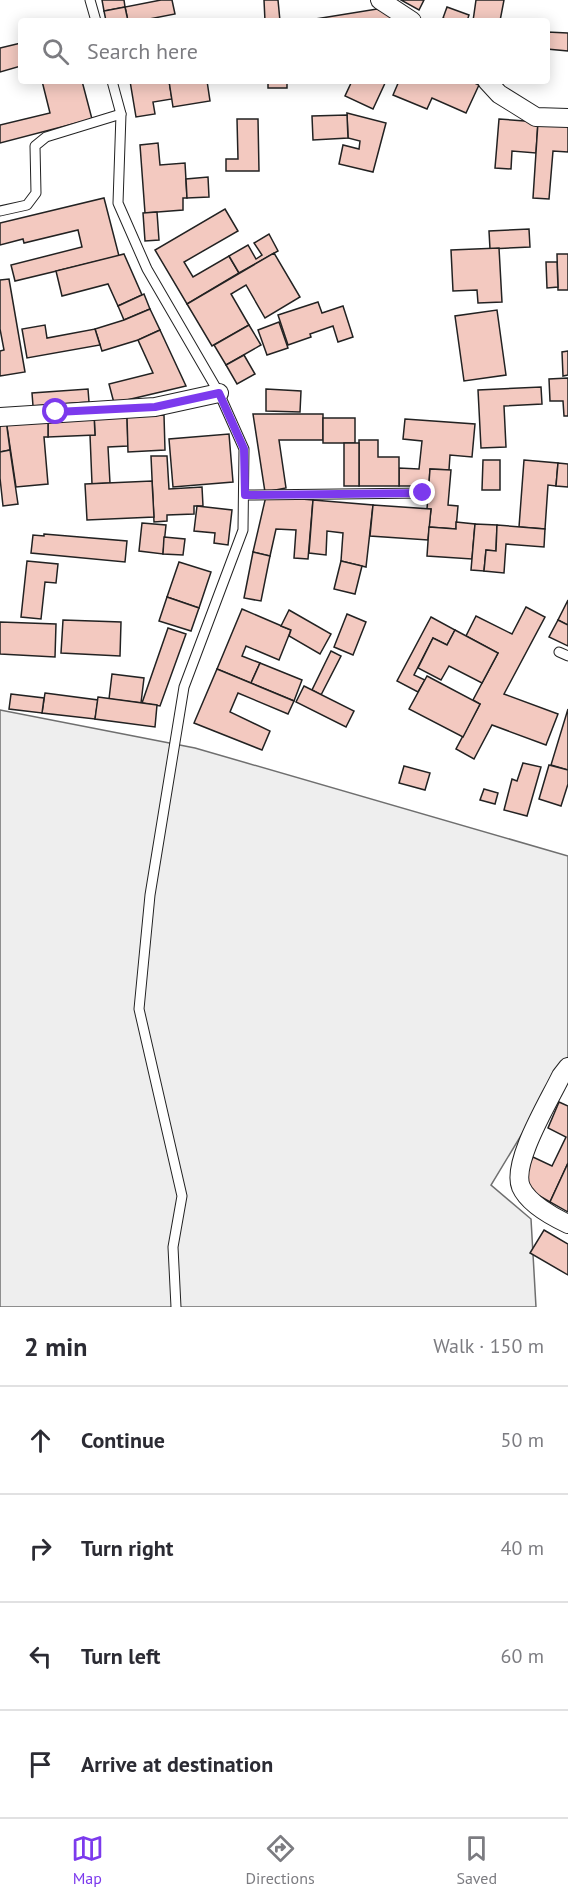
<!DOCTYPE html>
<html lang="en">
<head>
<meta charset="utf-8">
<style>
	:root { --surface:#fff; --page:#f7f7f7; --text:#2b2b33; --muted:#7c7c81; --line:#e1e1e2; --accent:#7c3aed }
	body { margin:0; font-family:"PT Sans",sans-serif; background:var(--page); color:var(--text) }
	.stop { position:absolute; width:18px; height:18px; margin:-14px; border:4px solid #7c3aed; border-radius:50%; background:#fff }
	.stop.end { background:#7c3aed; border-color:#fff; box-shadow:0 2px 6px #0008 }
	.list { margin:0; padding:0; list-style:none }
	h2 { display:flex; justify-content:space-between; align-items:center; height:78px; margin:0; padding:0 24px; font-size:26px }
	h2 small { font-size:20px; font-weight:400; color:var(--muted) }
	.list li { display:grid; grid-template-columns:39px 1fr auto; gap:18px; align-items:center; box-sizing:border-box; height:108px; padding:0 24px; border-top:2px solid var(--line) }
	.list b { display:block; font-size:22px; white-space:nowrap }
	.list em { font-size:20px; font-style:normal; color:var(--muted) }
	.icon { flex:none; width:33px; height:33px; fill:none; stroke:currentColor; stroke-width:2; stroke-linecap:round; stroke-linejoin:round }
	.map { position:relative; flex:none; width:568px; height:1307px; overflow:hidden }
	.search { position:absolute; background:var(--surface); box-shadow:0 3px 15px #0003; left:18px; right:18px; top:18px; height:66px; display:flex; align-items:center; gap:15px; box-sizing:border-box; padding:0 21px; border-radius:6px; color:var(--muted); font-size:22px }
	.sheet { height:510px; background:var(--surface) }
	nav { display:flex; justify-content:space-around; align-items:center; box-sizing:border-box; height:84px; border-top:2px solid var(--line); background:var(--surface); font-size:16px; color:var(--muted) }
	nav a { display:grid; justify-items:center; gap:3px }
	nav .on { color:var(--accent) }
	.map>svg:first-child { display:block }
	.green { fill:#eee; stroke:#6f6f6f; stroke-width:1.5 }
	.building { fill:#f3c9c0; stroke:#222; stroke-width:1.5 }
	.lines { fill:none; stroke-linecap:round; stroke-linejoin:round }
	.service-casing { stroke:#222; stroke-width:11 }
	.minor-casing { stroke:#222; stroke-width:20 }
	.service { stroke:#fff; stroke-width:9 }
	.minor { stroke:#fff; stroke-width:18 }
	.route { stroke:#7c3aed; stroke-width:8 }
</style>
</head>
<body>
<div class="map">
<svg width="568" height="1307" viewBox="0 0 568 1307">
	<rect width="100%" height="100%" fill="#fff"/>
	<polygon class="green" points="0,710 195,748 568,856 568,1058 491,1185 531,1219 536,1307 0,1307"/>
	<g class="building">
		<polygon points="102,0 124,0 125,7 104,11"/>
		<polygon points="161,0 172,0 175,14 139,21 128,21 125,7"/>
		<polygon points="264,0 278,0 280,21 265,21"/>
		<polygon points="401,0 424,0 419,10"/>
		<polygon points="476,0 504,0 500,21 473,21"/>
		<polygon points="125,7 128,21 106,21 104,11"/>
		<polygon points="447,7 469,15 467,21 451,21 443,18"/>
		<polygon points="377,9 404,21 303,21"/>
		<polygon points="547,32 568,33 568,51 547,49"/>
		<polygon points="21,43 21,66 0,72 0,48"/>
		<polygon points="42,81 82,81 92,119 0,143 0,125 50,113"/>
		<polygon points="130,81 169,81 172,99 153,102 155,114 136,117"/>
		<polygon points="169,81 207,81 210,101 173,107"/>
		<rect x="268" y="81" width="19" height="7"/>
		<polygon points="352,81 386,81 373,109 345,96"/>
		<polygon points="399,81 470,81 479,85 466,113 432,98 427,109 393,95"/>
		<polygon points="347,113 386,123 373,172 339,164 343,145 359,149 360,141 348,138"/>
		<polygon points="347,115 348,138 313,140 312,116"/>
		<polygon points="237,119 258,119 259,171 226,171 226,159 238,159"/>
		<polygon points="499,119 538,122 536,153 512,151 511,169 495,168"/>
		<polygon points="538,122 568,124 568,152 553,151 549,199 533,198"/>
		<polygon points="158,143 160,165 185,163 187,198 183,198 183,210 145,213 140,145"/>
		<polygon points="208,177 209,197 187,198 186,179"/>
		<polygon points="104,198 119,256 15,281 11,265 82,247 78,230 24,243 23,239 0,245 0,223"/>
		<polygon points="225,209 238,231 184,262 193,277 229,256 239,273 187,304 155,250"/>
		<polygon points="157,212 159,240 145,241 143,213"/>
		<polygon points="529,229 530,247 490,249 489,231"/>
		<polygon points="269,234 278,251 239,273 229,256 248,245 256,259 262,255 254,243"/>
		<polygon points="499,248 502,302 478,303 477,290 453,291 451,250"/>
		<polygon points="274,253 300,297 265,318 246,285 231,294 249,325 212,346 187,304"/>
		<polygon points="124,254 142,295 118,306 108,284 62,296 56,271"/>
		<polygon points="557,254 568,254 568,290 558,290"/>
		<polygon points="546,262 557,262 558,287 547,288"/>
		<polygon points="9,279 25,372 0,376 0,351 4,350 0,329 0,280"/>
		<polygon points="144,294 150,309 124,320 118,306"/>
		<polygon points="318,302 322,313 343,306 353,337 338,342 333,326 310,334 311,337 288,345 278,315"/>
		<polygon points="150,309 160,330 138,340 102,351 95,329 124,320"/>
		<polygon points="497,310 506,375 464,381 455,316"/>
		<polygon points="279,322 288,348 267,355 258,330"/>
		<polygon points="45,325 47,338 95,329 100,345 27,358 22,329"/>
		<polygon points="249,325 261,345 226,365 214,345"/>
		<polygon points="160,330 186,386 114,403 109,384 153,373 138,340"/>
		<polygon points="568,351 568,375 563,376 562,352"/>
		<polygon points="244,355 255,374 237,384 226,365"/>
		<polygon points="568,378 568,416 564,416 563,401 550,401 549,379"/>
		<polygon points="541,387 542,404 504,406 506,447 481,448 478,390"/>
		<polygon points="88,389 89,402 33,406 32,393"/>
		<polygon points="266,389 301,391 300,412 266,411"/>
		<polygon points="127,413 128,446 108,447 110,483 92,484 90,435 95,435 94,414"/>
		<polygon points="94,414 95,435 48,437 48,416"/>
		<polygon points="253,414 323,414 323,440 279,440 286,488 265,492"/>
		<polygon points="164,415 165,450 128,452 127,417"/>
		<polygon points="48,416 48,437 44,437 48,484 16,487 6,420"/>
		<rect x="323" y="418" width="32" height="25"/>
		<polygon points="405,419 475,424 472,457 450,455 449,470 430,469 429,486 399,486 399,468 419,469 422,441 403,439"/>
		<polygon points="6,420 10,450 0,452 0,421"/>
		<polygon points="229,434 233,482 173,487 169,439"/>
		<polygon points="359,440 378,440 378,457 399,457 399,486 359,486"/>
		<rect x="344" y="443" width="15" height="43"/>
		<polygon points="10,450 18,504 3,506 0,478 0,452"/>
		<polygon points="151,456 167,456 169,489 202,487 203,506 194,506 194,514 167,515 167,521 154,522"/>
		<polygon points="483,460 500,460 500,490 482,490"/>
		<polygon points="524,460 558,463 556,486 548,485 545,529 519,527"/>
		<polygon points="558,463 568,464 568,487 556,486"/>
		<polygon points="430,469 451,470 448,505 458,506 456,529 429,527 431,509 427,509"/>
		<polygon points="152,481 154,517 87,520 85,484"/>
		<polygon points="266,496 313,500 308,559 294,558 296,530 276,529 270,556 253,552"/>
		<polygon points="313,500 373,505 366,567 341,561 343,533 327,531 326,555 309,553"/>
		<polygon points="373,505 431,509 428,540 370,536"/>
		<polygon points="197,506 232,510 228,545 214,543 215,533 194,531"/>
		<polygon points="456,522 475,524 472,559 427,556 429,527 456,529"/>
		<polygon points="142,523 166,525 163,554 139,551"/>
		<polygon points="475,524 497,525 496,551 486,550 484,571 471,570"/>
		<polygon points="497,525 545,529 544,547 506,544 504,573 484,571 486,550 496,551"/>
		<polygon points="44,534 127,541 125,562 31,553 33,535 44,536"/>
		<polygon points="164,537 185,539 183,555 163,554"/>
		<polygon points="253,552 270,556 261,601 244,598"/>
		<polygon points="27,561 58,564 56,583 45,582 41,619 21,617"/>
		<polygon points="341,561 362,566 355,594 334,589"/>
		<polygon points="179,562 211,572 199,608 167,597"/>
		<polygon points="167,597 199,608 191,631 159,621"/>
		<polygon points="568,600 568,625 558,620"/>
		<polygon points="526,607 545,617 504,694 558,714 546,745 492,725 474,759 456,749 480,704 473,700 498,653 466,636 476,616 512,634"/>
		<polygon points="242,609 291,630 279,660 246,646 242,656 260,663 251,683 217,669"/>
		<polygon points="289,610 331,634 320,654 289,636 291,630 281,626"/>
		<polygon points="347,614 366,622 353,655 334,647"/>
		<polygon points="431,617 455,630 447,645 433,638 414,675 425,680 418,692 397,681"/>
		<polygon points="63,620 121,622 120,656 61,653"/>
		<polygon points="558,620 568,625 568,646 549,637"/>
		<polygon points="0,622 56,624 55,657 0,654"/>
		<polygon points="168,628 186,634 160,706 142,703"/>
		<polygon points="455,630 498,653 482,683 449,666 441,680 418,668 433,638 447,645"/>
		<polygon points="331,651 341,656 321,695 312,690"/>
		<polygon points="260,663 302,680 294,701 251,683"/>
		<polygon points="217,669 294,701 288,714 238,693 230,712 270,731 262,750 194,723"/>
		<polygon points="112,674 144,678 141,703 109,699"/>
		<polygon points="427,676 480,704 463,737 409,709"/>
		<polygon points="304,686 354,711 346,727 296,702"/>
		<polygon points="45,693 98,700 95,719 42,713"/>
		<polygon points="11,694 44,698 42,713 9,709"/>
		<polygon points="98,697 157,705 155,727 95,719"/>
		<polygon points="568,709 568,770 551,765"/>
		<polygon points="523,763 541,767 527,816 504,810 512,779 517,781"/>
		<polygon points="549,765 568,770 568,784 561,806 539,799"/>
		<polygon points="404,766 430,773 425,790 399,783"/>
		<polygon points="484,789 498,793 495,804 480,800"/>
		<polygon points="559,1102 568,1106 568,1163 550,1202 524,1187 523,1178 533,1157 552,1166 566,1137 548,1128"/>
		<polygon points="568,1163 568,1212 550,1202"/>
		<polygon points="544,1230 568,1244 568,1275 530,1253"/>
	</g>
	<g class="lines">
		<g class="service-casing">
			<g id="service">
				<polyline points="90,0 96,21"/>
				<polyline points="112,81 121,114 118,203 147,269 219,393 244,449 243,530 184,687 150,895 139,1009 182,1196 173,1247 176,1307"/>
				<polyline points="0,211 27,205 36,193 35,146 46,137 121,114"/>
				<polyline points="245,495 424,493"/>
				<polyline points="559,652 568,656"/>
			</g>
		</g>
		<g class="minor-casing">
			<g id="minor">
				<polyline points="380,0 412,21"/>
				<polyline points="487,81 499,94 536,117 568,118"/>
				<polyline points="0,417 155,407 219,393"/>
				<path d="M568,1067L561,1076C549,1101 511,1163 521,1187C528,1203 553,1217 568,1224"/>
			</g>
		</g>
		<use href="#service" class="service"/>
		<use href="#minor" class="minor"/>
	</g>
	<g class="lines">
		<polyline class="route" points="56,412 155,407 219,393 244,449 245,495 423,493"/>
	</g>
</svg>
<div class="stop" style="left:56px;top:412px"></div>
<div class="stop end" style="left:423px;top:493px"></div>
<div class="search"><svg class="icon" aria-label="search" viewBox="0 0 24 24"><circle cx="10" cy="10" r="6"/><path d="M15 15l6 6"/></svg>Search here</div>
</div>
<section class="sheet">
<h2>2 min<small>Walk · 150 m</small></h2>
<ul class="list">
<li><svg class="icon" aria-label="ahead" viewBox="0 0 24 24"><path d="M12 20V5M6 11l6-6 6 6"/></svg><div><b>Continue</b></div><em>50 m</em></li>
<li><svg class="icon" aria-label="right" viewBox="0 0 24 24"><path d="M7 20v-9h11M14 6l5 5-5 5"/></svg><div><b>Turn right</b></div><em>40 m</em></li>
<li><svg class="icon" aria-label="left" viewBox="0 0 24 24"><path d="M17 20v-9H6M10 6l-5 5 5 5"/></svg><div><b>Turn left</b></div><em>60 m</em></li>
<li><svg class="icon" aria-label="arrive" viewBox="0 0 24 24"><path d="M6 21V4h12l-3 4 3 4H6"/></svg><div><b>Arrive at destination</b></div></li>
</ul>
</section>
<nav>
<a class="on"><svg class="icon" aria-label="map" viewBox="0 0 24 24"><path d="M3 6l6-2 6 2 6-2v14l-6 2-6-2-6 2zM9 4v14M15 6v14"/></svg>Map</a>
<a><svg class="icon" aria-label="directions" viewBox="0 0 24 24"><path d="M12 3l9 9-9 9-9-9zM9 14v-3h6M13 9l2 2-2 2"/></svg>Directions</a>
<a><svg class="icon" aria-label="saved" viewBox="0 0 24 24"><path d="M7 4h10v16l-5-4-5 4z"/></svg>Saved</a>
</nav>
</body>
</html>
